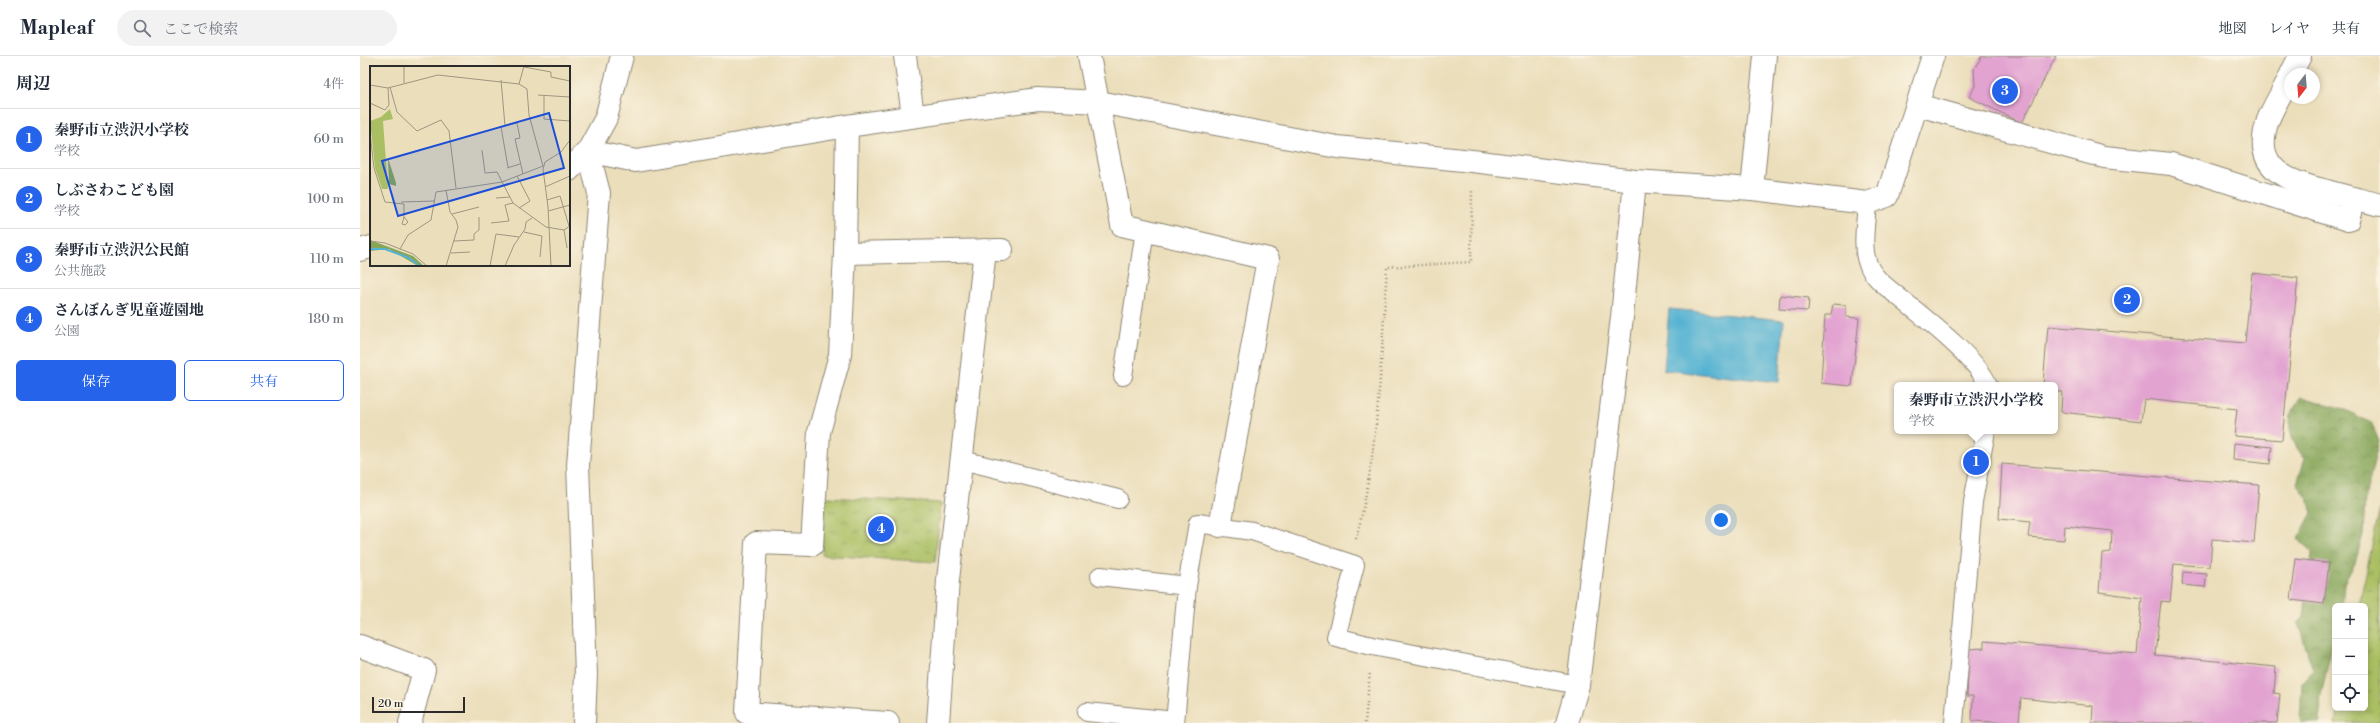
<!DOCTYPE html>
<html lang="ja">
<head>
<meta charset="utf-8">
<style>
	:root { --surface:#fff; --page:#f2f2f3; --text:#1f2937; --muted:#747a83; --line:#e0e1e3; --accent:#2563eb }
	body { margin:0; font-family:"Libre Bodoni","Noto Serif JP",serif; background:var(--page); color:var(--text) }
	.controls { position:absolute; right:12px; bottom:12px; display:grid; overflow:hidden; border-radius:6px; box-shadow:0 2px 6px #0003 }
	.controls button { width:36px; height:36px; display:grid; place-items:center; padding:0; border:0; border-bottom:1px solid var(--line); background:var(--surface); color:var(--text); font:20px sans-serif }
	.compass { position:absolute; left:1924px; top:12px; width:36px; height:36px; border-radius:50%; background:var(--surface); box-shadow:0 2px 6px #0003; rotate:196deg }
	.scale { position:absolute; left:12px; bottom:10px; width:93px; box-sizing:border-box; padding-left:4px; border:2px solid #2b2b2b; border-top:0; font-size:11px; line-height:14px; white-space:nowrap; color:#2b2b2b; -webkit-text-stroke:3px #fcf5e5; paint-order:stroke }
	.you { position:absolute; left:1361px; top:464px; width:14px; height:14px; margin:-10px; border:3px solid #fff; border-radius:50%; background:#1a73e8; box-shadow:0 0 0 6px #1a73e833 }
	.badge { display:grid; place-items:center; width:26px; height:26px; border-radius:50%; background:var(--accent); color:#fff; font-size:13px; font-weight:700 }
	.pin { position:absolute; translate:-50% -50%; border:2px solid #fff; box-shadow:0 1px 4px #0006 }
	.popup { position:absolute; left:1534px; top:326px; width:164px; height:52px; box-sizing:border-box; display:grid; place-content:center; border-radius:6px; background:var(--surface); filter:drop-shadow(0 1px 3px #0005); font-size:13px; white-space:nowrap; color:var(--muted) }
	.popup b { font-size:15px; color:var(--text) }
	.popup::after { content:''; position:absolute; left:50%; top:100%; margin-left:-8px; border:8px solid transparent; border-top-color:var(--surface) }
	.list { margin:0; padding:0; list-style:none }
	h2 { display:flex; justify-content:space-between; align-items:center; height:52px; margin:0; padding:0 16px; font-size:17px }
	h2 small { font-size:13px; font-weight:400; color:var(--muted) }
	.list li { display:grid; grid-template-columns:26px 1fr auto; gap:12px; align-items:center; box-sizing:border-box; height:60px; padding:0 16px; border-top:1px solid var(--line) }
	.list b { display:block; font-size:15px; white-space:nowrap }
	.list p { margin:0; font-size:13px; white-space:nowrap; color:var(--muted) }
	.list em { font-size:13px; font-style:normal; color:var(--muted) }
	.actions { display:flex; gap:8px; padding:12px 16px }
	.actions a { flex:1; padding:9px 0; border:1px solid var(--accent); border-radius:6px; text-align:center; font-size:14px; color:var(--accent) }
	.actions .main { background:var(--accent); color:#fff }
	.icon { flex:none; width:22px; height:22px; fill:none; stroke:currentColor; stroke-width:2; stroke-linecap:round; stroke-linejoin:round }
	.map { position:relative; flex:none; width:2020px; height:667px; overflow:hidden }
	header { display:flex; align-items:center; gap:24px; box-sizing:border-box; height:56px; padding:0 20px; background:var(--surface); border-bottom:1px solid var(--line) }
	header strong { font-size:19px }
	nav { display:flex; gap:22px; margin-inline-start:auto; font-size:14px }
	.search { width:280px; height:36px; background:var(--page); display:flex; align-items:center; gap:10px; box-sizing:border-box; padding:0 14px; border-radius:22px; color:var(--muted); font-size:15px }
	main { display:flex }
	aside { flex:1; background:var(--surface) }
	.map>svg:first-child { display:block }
	.forest { fill:url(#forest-crowns); stroke:#596842 }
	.park { fill:url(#park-tufts); stroke:#6a7548 }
	.water { fill:#54b2d2; stroke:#406e7e }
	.building { fill:#e2a3d1 }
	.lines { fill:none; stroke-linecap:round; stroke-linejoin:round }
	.service-casing { stroke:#8b8473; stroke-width:20 }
	.minor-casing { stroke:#8b8473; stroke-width:24 }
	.tertiary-casing { stroke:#8b8473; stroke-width:24 }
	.secondary-casing { stroke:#8b8473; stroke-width:24 }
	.path { stroke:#8b8473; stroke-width:2.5; stroke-dasharray:1 3; stroke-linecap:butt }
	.service { stroke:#fff; stroke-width:18 }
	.minor { stroke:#fff; stroke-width:22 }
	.tertiary { stroke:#fff; stroke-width:22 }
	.secondary { stroke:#fff; stroke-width:22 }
	.inset-river { fill:none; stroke:#54b2d2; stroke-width:2 }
	.inset-road { fill:none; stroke:#9e9681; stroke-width:1 }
	.view { fill:#1d4ed8; fill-opacity:0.15; stroke:#1d4ed8; stroke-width:2 }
	.inset-edge { fill:none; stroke:#2b2b2b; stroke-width:2 }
</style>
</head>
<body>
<header>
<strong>Mapleaf</strong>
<div class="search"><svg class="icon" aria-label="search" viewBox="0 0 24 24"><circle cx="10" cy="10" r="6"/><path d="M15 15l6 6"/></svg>ここで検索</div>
<nav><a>地図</a><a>レイヤ</a><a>共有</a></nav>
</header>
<main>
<aside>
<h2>周辺<small>4件</small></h2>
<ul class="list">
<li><span class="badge">1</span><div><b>秦野市立渋沢小学校</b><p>学校</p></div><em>60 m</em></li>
<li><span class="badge">2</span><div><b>しぶさわこども園</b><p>学校</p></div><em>100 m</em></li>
<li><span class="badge">3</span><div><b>秦野市立渋沢公民館</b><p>公共施設</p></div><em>110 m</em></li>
<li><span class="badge">4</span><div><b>さんぼんぎ児童遊園地</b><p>公園</p></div><em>180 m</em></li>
</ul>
<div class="actions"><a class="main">保存</a><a>共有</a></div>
</aside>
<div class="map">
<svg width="2020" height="667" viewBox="0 0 2020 667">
	<defs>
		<pattern id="forest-crowns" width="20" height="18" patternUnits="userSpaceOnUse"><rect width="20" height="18" fill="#87a65a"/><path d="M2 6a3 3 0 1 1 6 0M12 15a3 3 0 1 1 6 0" fill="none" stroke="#6f874b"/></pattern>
		<pattern id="park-tufts" width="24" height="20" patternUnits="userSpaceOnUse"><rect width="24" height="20" fill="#aabf64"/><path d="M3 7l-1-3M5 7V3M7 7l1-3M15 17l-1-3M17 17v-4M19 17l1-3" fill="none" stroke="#8b9b53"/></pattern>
	</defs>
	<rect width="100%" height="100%" fill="#fcf5e5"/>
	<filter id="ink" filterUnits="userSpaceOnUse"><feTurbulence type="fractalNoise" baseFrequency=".025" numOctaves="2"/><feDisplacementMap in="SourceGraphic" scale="8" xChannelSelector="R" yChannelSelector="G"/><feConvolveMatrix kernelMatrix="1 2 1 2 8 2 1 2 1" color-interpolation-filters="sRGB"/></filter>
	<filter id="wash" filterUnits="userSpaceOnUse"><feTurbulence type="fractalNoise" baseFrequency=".012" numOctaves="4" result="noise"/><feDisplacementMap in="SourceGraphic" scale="16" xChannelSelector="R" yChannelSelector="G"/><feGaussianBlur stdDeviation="0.9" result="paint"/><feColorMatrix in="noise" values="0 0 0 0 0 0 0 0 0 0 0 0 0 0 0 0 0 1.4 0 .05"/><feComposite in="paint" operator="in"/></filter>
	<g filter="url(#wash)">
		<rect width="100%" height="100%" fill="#ebdebb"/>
		<path class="forest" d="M1942,341L1984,353L2011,367L2019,385L2005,442L2003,479L1995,507L1984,527L1982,550H1975C1975,582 1968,608 1961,639C1959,648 1963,658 1959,667H1941L1940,663L1942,626L1953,614L1938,567L1944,561L1952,496L1938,483L1952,457L1948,443L1937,427L1945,403C1928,382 1923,363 1942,341Z"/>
		<g class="park">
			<polygon points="466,441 581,447 575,506 462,499"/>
			<polygon points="2020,452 2020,667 1975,667 1978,652 2005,652 2005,550 1999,550"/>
		</g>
		<polygon class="water" points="1309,253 1424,264 1419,326 1304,314"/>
		<g id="blocks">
			<g class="building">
				<polygon points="1622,0 1696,0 1662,67 1609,41 1615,30 1614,13"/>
				<polygon points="1892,217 1938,222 1922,384 1874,380 1877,353 1784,343 1781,365 1701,356 1702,336 1695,336 1695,329 1683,329 1688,270 1885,287"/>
				<polygon points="1420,239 1449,242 1448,255 1419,253"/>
				<polygon points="1473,248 1486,249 1486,261 1499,262 1492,330 1461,327 1465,259 1471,259"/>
				<polygon points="1874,387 1912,391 1910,408 1873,404"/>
				<polygon points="1642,408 1899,429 1894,487 1852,483 1850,511 1814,508 1810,546 1801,545 1795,599 1916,611 1914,637 1920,638 1917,667 1732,667 1733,650 1661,642 1659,667 1612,665 1613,640 1607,640 1609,593 1624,592 1624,585 1777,598 1782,542 1739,536 1742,497 1751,496 1752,475 1705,470 1704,484 1668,481 1670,466 1639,463"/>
				<polygon points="1936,503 1969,507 1964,548 1931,544"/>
				<polygon points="1823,516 1847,518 1845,531 1822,529"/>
			</g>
		</g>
	</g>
	<g filter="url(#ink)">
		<use href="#blocks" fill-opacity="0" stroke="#8b8473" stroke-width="1"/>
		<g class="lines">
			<g class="service-casing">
				<g id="service">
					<path d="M1507,147C1506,166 1501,191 1508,208C1513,222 1529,233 1539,241C1563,261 1618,303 1628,329"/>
					<polyline points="763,320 785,174"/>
					<polyline points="602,404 758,443"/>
					<polyline points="740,520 827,530"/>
					<polyline points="727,656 815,665"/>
					<polyline points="815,667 827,530 838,467 892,475 995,509 976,581 1012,590 1218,629"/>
					<polyline points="1594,667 1613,446 1626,375"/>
				</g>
			</g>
			<g class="minor-casing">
				<g id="minor">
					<polyline points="545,0 553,60"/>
					<polyline points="729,0 762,169 908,203 860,470"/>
					<polyline points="1558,49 1744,101 1811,108 1988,164 1994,142"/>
					<polyline points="487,70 485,197 480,299 459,376 452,489 396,487 387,657 528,667"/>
					<polyline points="1392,133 1405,0"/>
					<polyline points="485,197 642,194"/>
					<polyline points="0,590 64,614 50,667"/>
					<polyline points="224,667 226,618 218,409 239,137 228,95 276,105 487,70 678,43 739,46 977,91 1112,105 1275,125 1392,133 1507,147 1527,140 1573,0"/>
					<polyline points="578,667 588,524 625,194"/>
					<polyline points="1207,667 1218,629 1262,261 1275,125"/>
				</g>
			</g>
			<g class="tertiary-casing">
				<g id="tertiary">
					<polyline points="1931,18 1940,0"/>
					<path d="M1930,21C1923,35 1914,49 1908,64C1891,114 1928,125 1967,135C1984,140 2002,144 2020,149"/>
				</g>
			</g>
			<g class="secondary-casing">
				<g id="secondary">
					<polyline points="209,114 228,95 246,62 262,0"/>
					<polyline points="0,194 11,191"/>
				</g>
			</g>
			<g class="path">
				<path d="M996,483C1019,394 1021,302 1027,211L1111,206L1112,133"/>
				<polyline points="1005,667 1010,616"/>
			</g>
			<use href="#service" class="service"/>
			<use href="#minor" class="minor"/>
			<use href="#tertiary" class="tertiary"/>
			<use href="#secondary" class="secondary"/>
		</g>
	</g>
	<g transform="translate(10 10)">
		<rect width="200" height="200" fill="#ebdebb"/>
		<path d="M18,92L26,117V120L19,118ZM0,174L43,190L54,200H48L19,183L0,185Z" fill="#87a65a"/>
		<path d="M20,43L23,53L13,55L18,123H12L5,102L0,55L11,51Z" fill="#aabf64"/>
		<path class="inset-river" d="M0,183H15L39,192L49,200"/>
		<path class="inset-road" d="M154,1L181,6V11L200,15M131,14L135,60M34,17V0M149,18L154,0M0,19L18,22M20,21L27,46L47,65L71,54L79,65L86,122M168,29L200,31M174,30V53L200,55M0,37L15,44L19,39L18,22L68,9L149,18L157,23L159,49L173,100L132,116L66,126L61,154L38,169L30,183M0,67L4,102L15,136L34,138V151M112,84L115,107L127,106L143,137L176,161L194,164L200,160M138,101L131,61L147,57L150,72L145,73L153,108M137,102L150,98M147,110L160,135L149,142M175,121L200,110M126,132L140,131M177,134L190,130L199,160M31,136L65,135M178,145L200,139M82,148L109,141M34,151L38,156L35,159L32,158ZM121,157L139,155L135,139L143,137M194,164L197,182M154,166L172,170L170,191M0,175L15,177L43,188L57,200M84,175L104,174V168L109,164V151M81,187L100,186M76,200L88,161L86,154L80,146L76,124M120,200L126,168L149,171M135,200L144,179L155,163L156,156L162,152M181,200L178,141L173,103L175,96L191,86L200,74"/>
		<path class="view" d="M179,47L194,102L28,150L12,95Z"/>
		<rect width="200" height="200" class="inset-edge"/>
	</g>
</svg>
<div class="controls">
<button>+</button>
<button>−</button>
<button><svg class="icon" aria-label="locate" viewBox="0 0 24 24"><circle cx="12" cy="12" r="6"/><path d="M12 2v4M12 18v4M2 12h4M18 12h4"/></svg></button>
</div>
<svg class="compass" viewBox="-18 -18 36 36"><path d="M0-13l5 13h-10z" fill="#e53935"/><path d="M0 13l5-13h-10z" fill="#747a83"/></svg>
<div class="scale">20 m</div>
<div class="you"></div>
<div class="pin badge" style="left:1616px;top:406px">1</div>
<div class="popup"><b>秦野市立渋沢小学校</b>学校</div>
<div class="pin badge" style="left:1767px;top:244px">2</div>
<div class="pin badge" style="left:1645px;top:35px">3</div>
<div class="pin badge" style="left:521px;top:473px">4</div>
</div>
</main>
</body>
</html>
